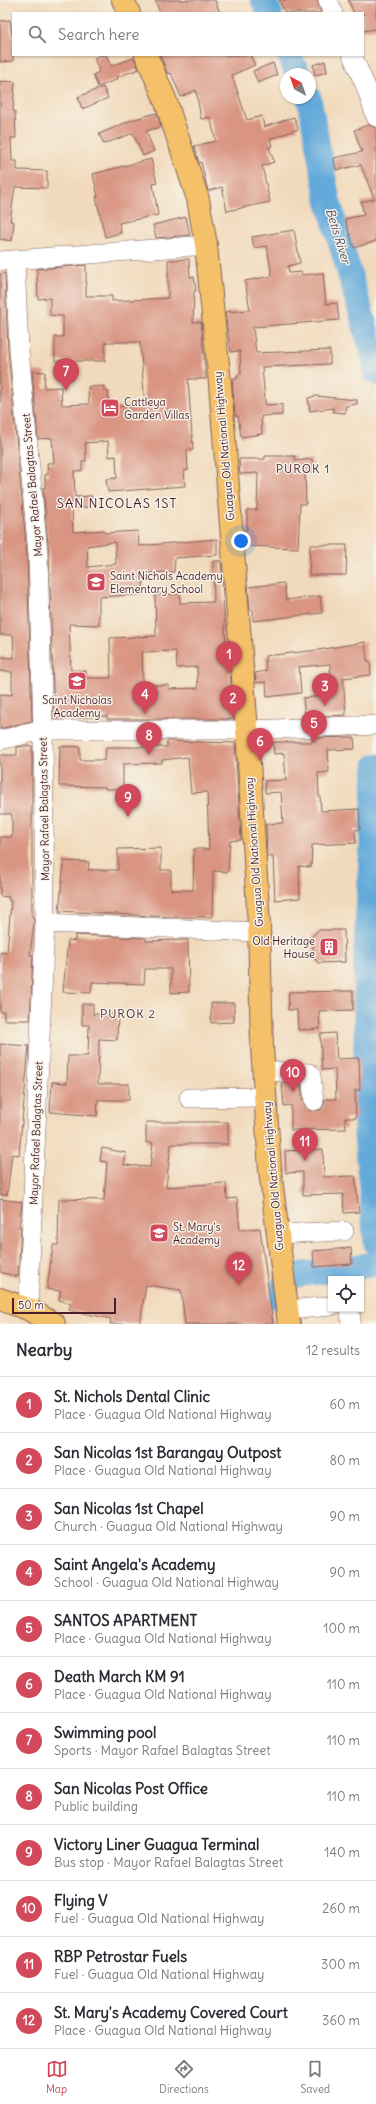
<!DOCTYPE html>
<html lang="en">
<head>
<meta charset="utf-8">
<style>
	:root { --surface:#fff; --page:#f7f7f7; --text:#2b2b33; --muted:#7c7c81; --line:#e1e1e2; --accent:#d1495b }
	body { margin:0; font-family:Delius,sans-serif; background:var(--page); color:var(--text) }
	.controls { position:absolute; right:12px; bottom:12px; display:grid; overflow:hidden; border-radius:0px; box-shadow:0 1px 3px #0004 }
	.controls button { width:36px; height:36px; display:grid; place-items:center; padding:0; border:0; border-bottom:1px solid var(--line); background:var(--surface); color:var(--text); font:20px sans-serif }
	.compass { position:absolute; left:280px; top:68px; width:36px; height:36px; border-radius:50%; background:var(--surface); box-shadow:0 1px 3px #0004; rotate:320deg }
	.scale { position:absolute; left:12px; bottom:10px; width:104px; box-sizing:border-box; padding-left:4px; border:2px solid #4a1f2b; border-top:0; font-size:11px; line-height:14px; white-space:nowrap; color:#4a1f2b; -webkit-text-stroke:3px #f7f3e8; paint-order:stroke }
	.you { position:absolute; left:241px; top:541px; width:14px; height:14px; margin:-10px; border:3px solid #fff; border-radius:50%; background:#1a73e8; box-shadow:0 0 0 6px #1a73e833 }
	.badge { display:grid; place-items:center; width:26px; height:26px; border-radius:50%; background:var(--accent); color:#fff; font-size:13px; font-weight:700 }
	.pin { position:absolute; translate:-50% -33px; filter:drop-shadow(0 1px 2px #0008) }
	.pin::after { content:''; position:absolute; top:21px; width:14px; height:12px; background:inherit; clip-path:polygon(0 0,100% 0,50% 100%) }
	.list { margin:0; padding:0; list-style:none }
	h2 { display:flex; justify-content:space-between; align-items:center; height:52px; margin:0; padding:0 16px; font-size:17px }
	h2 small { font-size:13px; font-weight:400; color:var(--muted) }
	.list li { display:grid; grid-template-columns:26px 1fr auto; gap:12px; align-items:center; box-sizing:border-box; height:56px; padding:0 16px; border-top:1px solid var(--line) }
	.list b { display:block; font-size:15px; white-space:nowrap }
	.list p { margin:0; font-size:13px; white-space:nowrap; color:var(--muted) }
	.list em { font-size:13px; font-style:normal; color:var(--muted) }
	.icon { flex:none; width:22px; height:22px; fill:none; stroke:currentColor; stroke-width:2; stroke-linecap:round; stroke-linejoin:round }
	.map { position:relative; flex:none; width:376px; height:1324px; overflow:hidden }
	.search { position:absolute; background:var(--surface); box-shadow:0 1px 3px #0004; left:12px; right:12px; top:12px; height:44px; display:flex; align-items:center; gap:10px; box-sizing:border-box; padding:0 14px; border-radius:0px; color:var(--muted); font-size:15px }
	.sheet { height:724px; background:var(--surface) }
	nav { display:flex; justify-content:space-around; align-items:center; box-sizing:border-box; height:56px; border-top:1px solid var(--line); background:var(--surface); font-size:11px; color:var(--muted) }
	nav a { display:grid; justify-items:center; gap:2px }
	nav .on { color:var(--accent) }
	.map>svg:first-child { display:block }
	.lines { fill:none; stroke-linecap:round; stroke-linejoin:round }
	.river { stroke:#64aada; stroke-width:25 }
	.building { fill:#d99582; fill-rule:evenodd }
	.minor-casing { stroke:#84605d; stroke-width:20 }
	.major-casing { stroke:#84605d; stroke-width:24 }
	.minor { stroke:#fff; stroke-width:19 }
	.major { stroke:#f4c16a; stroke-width:22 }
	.labels { text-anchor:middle; stroke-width:3; stroke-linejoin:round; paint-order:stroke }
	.poi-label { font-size:11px; fill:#4a1f2b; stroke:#f7f3e8; text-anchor:start }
	.street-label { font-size:11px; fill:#4a1f2b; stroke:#f7f3e8 }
	.water-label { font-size:12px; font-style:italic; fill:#535068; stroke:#f7f3e8 }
	.neighbourhood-label { font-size:12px; letter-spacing:1px; fill:#4a1f2b; stroke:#f7f3e8 }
	.quarter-label { font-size:13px; letter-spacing:1px; fill:#4a1f2b; stroke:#f7f3e8 }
</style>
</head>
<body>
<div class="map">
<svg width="376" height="1324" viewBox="0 0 376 1324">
	<rect width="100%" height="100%" fill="#f7f3e8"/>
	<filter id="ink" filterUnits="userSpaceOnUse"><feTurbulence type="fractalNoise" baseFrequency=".025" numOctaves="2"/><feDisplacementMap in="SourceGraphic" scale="8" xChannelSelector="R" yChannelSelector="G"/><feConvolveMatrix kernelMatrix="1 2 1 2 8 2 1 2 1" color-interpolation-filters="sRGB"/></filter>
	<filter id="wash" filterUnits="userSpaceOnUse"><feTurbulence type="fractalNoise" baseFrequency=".012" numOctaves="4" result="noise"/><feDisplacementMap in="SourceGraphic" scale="16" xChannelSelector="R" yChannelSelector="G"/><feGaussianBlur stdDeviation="0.9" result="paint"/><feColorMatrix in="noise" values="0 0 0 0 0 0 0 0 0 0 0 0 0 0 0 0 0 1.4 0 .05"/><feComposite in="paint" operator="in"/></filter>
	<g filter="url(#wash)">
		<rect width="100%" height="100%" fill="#f1dabb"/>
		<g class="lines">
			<g class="river">
				<polyline points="263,0 270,13"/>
				<polyline points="289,55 298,74"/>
				<polyline points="309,98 328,200 374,357 376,373"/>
				<polyline points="376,766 366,950 366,1135 376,1243"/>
				<polyline points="283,1303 284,1285 290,1276 376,1264"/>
			</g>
		</g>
		<g id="blocks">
			<g class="building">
				<polygon points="155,0 215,0 220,13 160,13"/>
				<polygon points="279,0 317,0 321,13 285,13"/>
				<polygon points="348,0 376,0 376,29 363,31 363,13 354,13"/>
				<polygon points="10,20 12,35 13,35 13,61 0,62 0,21"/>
				<polygon points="102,55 106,55 111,66 134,58 139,69 117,77 118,79 98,87 93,75 99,72 94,58"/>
				<polygon points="160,55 250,55 255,65 232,75 247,120 262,116 264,127 294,117 298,129 270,139 272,146 269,147 274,162 262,166 270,202 227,211 222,187 208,191 201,162 199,163 194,146 216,141 210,117 201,119 196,90 181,97 171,73 168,74"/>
				<polygon points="325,61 327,72 315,75 313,65"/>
				<polygon points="273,63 277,75 258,83 253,71"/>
				<polygon points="0,81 15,82 13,111 15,111 16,138 11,138 12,161 17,161 17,170 47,171 47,188 15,187 10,221 14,222 12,241 0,239"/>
				<polygon points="103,87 108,98 82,109 78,97"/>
				<polygon points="156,113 161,127 146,131 154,151 143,156 133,133 104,144 99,134 132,120"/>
				<polygon points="368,125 376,128 376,241 354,248 345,219 364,215 361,202 374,199 361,165 336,170 334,158 362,152 354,130"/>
				<polygon points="151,159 157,183 153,184 158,215 119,223 121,233 105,237 96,197 98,197 93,174"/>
				<polygon points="186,217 190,235 156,238 153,225"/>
				<polygon points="294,230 300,263 288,266 289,273 301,272 302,275 323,273 326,304 337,303 339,320 253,327 256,353 330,350 330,364 262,367 265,402 266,405 282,404 282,415 261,416 262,434 241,437 238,416 235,416 232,379 238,378 238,374 241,374 240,351 231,352 225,312 250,310 245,281 272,276 267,246 254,248 252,237"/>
				<path d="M189,259L190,277H194L196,291H194L193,322H201L206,379H188L193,450H187L188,470L184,471L185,486L108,492L106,479L117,478L116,456L109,457L108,441L85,443L86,461H82V471H74L75,497L91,496V507L72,508L73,532L104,530V533L138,531L139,546L217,539V555L175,558L174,572L142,573L144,594L99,597V625L69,624L71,671H86V678H111L110,638L156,636L155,595L180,594V603L214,602L213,561H221L226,647H228L234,719H107V716L54,719L49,554L43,488H45V475H48L47,463H54L52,438L38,439L32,371L45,372L44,388L61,387L62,405L89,404L88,387L104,386V391H108L109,407L145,405L140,342H105V361H55V337H63V316L50,315V298L38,299L37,269L86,265V296H112V301L168,298V260ZM115,542L116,564L88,567L87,546ZM176,651L177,668L197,667L198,688L169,689V685H143L142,652Z"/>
				<polygon points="5,273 8,351 27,555 32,721 0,729 0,694 12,695 12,672 0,671 0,657 14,658 13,635 0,635 0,274"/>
				<polygon points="315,396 357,400 357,404 346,406 345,413 333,412 333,408 310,411 308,398"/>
				<polygon points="265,456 295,456 295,461 312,459 313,472 305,473 306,504 300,504 298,548 245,546 244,530 247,530 247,510 257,510 258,473 240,474 239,459 265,459"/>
				<polygon points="310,545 347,545 346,575 309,575"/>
				<polygon points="284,583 286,600 320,596 322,613 253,621 253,610 250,610 248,587"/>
				<polygon points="365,642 367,661 370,661 371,675 343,678 346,715 305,717 303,698 332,695 330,664 299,667 301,693 267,697 266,682 256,683 255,673 266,671 265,656 318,650"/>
				<polygon points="354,737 355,749 328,750 329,772 318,773 319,796 320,796 321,811 359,809 360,829 355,830 356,843 312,845 311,867 299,866 300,898 275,900 273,856 267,857 266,824 283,823 281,792 265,793 265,781 286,780 284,753 274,754 273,742 312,742 312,738"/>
				<polygon points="167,741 235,743 241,840 230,841 228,872 213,871 212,917 171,917 59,911 64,861 89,862 88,870 118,870 118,849 161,848 161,870 171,870 171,890 193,890 194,849 209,849 207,792 191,793 188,757 162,760 162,763 123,764 123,789 105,789 105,787 59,786 60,746 80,747 80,760 105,760 106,747 167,747"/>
				<polygon points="25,746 32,746 32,917 34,918 34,923 30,955 33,955 30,1020 4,1020 4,1012 0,1012 0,952 7,953 11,901 9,901 9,897 0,896 0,837 12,837 12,814 0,814 0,755 17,755 17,747"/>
				<polygon points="319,930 344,930 345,962 318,963 314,958 312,936"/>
				<polygon points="75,935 146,938 146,941 188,940 189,992 171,993 171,969 145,969 144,984 92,982 91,993 63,992 68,940 75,941"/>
				<polygon points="353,991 353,1010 319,1011 320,1029 298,1030 297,1010 288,1010 289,992"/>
				<polygon points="211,1003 234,1003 234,1022 211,1023"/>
				<polygon points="82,1004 93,1004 93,1014 118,1014 117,1040 99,1039 98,1084 129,1084 129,1100 98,1100 97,1116 50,1112 52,1082 67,1083 68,1056 88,1056 89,1025 82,1025"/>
				<polygon points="335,1033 337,1059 359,1058 360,1090 355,1090 356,1118 345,1118 346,1129 291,1130 291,1105 284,1106 282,1083 301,1084 303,1103 310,1111 321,1110 324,1105 325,1099 336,1099 335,1069 322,1070 320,1034"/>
				<polygon points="0,1044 29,1046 19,1155 12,1154 7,1195 0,1195"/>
				<polygon points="146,1122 228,1122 228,1144 171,1144 166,1187 226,1183 227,1199 237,1198 240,1230 260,1228 273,1324 185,1324 181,1290 146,1285 140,1324 110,1324 111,1319 69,1310 71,1303 59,1300 61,1291 47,1289 53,1245 58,1245 59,1199 104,1200 107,1162 100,1161 102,1148 126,1153 124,1165 150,1167 153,1143 146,1143"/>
				<polygon points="323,1149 324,1177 355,1176 359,1212 344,1213 343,1194 303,1195 303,1172 286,1173 285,1151"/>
				<polygon points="0,1199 22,1202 19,1227 21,1227 18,1277 0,1272"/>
				<polygon points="351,1248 352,1264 314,1267 313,1251"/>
			</g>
		</g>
	</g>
	<g filter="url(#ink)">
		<use href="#blocks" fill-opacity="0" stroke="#84605d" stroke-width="1"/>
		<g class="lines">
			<g class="minor-casing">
				<g id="minor">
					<polyline points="328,0 333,13"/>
					<polyline points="352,55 366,87 376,117"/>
					<polyline points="0,261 206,245"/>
					<polyline points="15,261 19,350 38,554 43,730 45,923 28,1309"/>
					<polyline points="0,740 43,730 247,730 376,725"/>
					<polyline points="45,923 259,932"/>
					<polyline points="264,1071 309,1073 311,1075 314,1101"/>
					<polyline points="189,1098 265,1097"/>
					<polyline points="277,1234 344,1231"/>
					<polyline points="350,1309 351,1324"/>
					<polyline points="288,1310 331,1306"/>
				</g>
			</g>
			<g class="major-casing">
				<g id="major">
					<polyline points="123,0 129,13"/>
					<polyline points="146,55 165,99 198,199 206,245 220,384 247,730 259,925 262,1047 270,1170 289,1324"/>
					<polyline points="0,1299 28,1309 54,1324"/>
				</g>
			</g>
			<use href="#minor" class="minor"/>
			<use href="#major" class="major"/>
		</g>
	</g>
	<defs>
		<g id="hotel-square" transform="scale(1)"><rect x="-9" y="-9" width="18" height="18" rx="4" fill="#d1495b" stroke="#f7f3e8"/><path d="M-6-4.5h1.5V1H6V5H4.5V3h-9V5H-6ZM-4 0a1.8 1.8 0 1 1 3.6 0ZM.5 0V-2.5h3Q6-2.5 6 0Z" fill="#fff"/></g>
		<g id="school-square" transform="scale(1)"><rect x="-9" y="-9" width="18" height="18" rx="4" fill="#d1495b" stroke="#f7f3e8"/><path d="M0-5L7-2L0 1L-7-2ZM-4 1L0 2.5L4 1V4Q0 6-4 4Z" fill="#fff"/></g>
		<g id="building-square" transform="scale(1)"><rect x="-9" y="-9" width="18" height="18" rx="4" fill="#d1495b" stroke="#f7f3e8"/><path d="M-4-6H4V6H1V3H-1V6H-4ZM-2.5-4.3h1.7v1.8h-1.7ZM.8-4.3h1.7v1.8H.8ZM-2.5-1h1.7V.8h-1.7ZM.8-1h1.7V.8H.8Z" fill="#fff"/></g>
	</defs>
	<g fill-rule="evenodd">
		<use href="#hotel-square" x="110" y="408"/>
		<use href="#school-square" x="96" y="582"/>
		<use href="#school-square" x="77" y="681"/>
		<use href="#building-square" x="329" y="947"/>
		<use href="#school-square" x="159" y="1233"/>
	</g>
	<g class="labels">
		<g class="poi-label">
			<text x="124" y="406">Cattleya<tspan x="124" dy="13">Garden Villas</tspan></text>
			<text x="110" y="580">Saint Nichols Academy<tspan x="110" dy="13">Elementary School</tspan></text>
			<text x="77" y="704" text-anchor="middle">Saint Nicholas<tspan x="77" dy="13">Academy</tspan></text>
			<text x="315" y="945" text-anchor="end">Old Heritage<tspan x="315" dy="13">House</tspan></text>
			<text x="173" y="1231">St. Mary's<tspan x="173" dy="13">Academy</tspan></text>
		</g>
		<g class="street-label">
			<text transform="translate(224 446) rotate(-95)" y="4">Guagua Old National Highway</text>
			<text transform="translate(32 485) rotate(-95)" y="4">Mayor Rafael Balagtas Street</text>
			<text transform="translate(44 809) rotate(-91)" y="4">Mayor Rafael Balagtas Street</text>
			<text transform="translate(254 852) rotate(-94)" y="4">Guagua Old National Highway</text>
			<text transform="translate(36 1133) rotate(-88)" y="4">Mayor Rafael Balagtas Street</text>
			<text transform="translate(273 1176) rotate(-95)" y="4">Guagua Old National Highway</text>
		</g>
		<g class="water-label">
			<text transform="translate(338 236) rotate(73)" y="4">Betis River</text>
		</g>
		<g class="neighbourhood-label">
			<text x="303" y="473">PUROK 1</text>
			<text x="128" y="1018">PUROK 2</text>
		</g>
		<g class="quarter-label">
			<text x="117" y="508">SAN NICOLAS 1ST</text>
		</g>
	</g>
</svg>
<div class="controls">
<button><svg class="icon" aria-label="locate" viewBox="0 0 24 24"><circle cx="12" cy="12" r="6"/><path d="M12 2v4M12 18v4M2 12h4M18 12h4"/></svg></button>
</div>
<svg class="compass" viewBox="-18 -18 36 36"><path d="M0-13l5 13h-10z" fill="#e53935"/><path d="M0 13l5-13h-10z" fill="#7c7c81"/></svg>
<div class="scale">50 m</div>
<div class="you"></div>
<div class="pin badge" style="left:229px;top:674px">1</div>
<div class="pin badge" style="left:233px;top:718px">2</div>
<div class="pin badge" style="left:325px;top:706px">3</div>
<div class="pin badge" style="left:145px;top:714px">4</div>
<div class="pin badge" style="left:314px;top:743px">5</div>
<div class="pin badge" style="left:260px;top:761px">6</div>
<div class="pin badge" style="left:66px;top:391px">7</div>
<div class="pin badge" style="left:149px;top:755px">8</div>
<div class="pin badge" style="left:128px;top:817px">9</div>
<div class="pin badge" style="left:293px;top:1092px">10</div>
<div class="pin badge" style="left:305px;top:1161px">11</div>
<div class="pin badge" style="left:239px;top:1285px">12</div>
<div class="search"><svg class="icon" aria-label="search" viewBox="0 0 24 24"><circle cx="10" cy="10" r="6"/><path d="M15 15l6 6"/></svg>Search here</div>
</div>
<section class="sheet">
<h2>Nearby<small>12 results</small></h2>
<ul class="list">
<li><span class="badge">1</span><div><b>St. Nichols Dental Clinic</b><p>Place · Guagua Old National Highway</p></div><em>60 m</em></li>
<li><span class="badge">2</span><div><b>San Nicolas 1st Barangay Outpost</b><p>Place · Guagua Old National Highway</p></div><em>80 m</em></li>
<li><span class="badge">3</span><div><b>San Nicolas 1st Chapel</b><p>Church · Guagua Old National Highway</p></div><em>90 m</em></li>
<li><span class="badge">4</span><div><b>Saint Angela's Academy</b><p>School · Guagua Old National Highway</p></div><em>90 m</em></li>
<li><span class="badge">5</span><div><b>SANTOS APARTMENT</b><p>Place · Guagua Old National Highway</p></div><em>100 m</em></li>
<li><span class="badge">6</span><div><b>Death March KM 91</b><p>Place · Guagua Old National Highway</p></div><em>110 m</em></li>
<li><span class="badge">7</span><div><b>Swimming pool</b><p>Sports · Mayor Rafael Balagtas Street</p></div><em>110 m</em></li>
<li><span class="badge">8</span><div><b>San Nicolas Post Office</b><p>Public building</p></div><em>110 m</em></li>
<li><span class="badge">9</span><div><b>Victory Liner Guagua Terminal</b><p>Bus stop · Mayor Rafael Balagtas Street</p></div><em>140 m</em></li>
<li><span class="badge">10</span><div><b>Flying V</b><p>Fuel · Guagua Old National Highway</p></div><em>260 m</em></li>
<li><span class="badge">11</span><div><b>RBP Petrostar Fuels</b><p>Fuel · Guagua Old National Highway</p></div><em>300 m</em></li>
<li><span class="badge">12</span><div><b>St. Mary's Academy Covered Court</b><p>Place · Guagua Old National Highway</p></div><em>360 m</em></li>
</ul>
</section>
<nav>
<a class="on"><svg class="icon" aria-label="map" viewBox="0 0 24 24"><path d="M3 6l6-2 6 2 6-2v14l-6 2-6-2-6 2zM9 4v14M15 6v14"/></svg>Map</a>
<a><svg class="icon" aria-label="directions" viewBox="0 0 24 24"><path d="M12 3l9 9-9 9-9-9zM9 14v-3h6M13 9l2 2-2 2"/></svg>Directions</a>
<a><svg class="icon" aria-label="saved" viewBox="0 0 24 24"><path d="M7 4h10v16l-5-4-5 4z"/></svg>Saved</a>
</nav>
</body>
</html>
